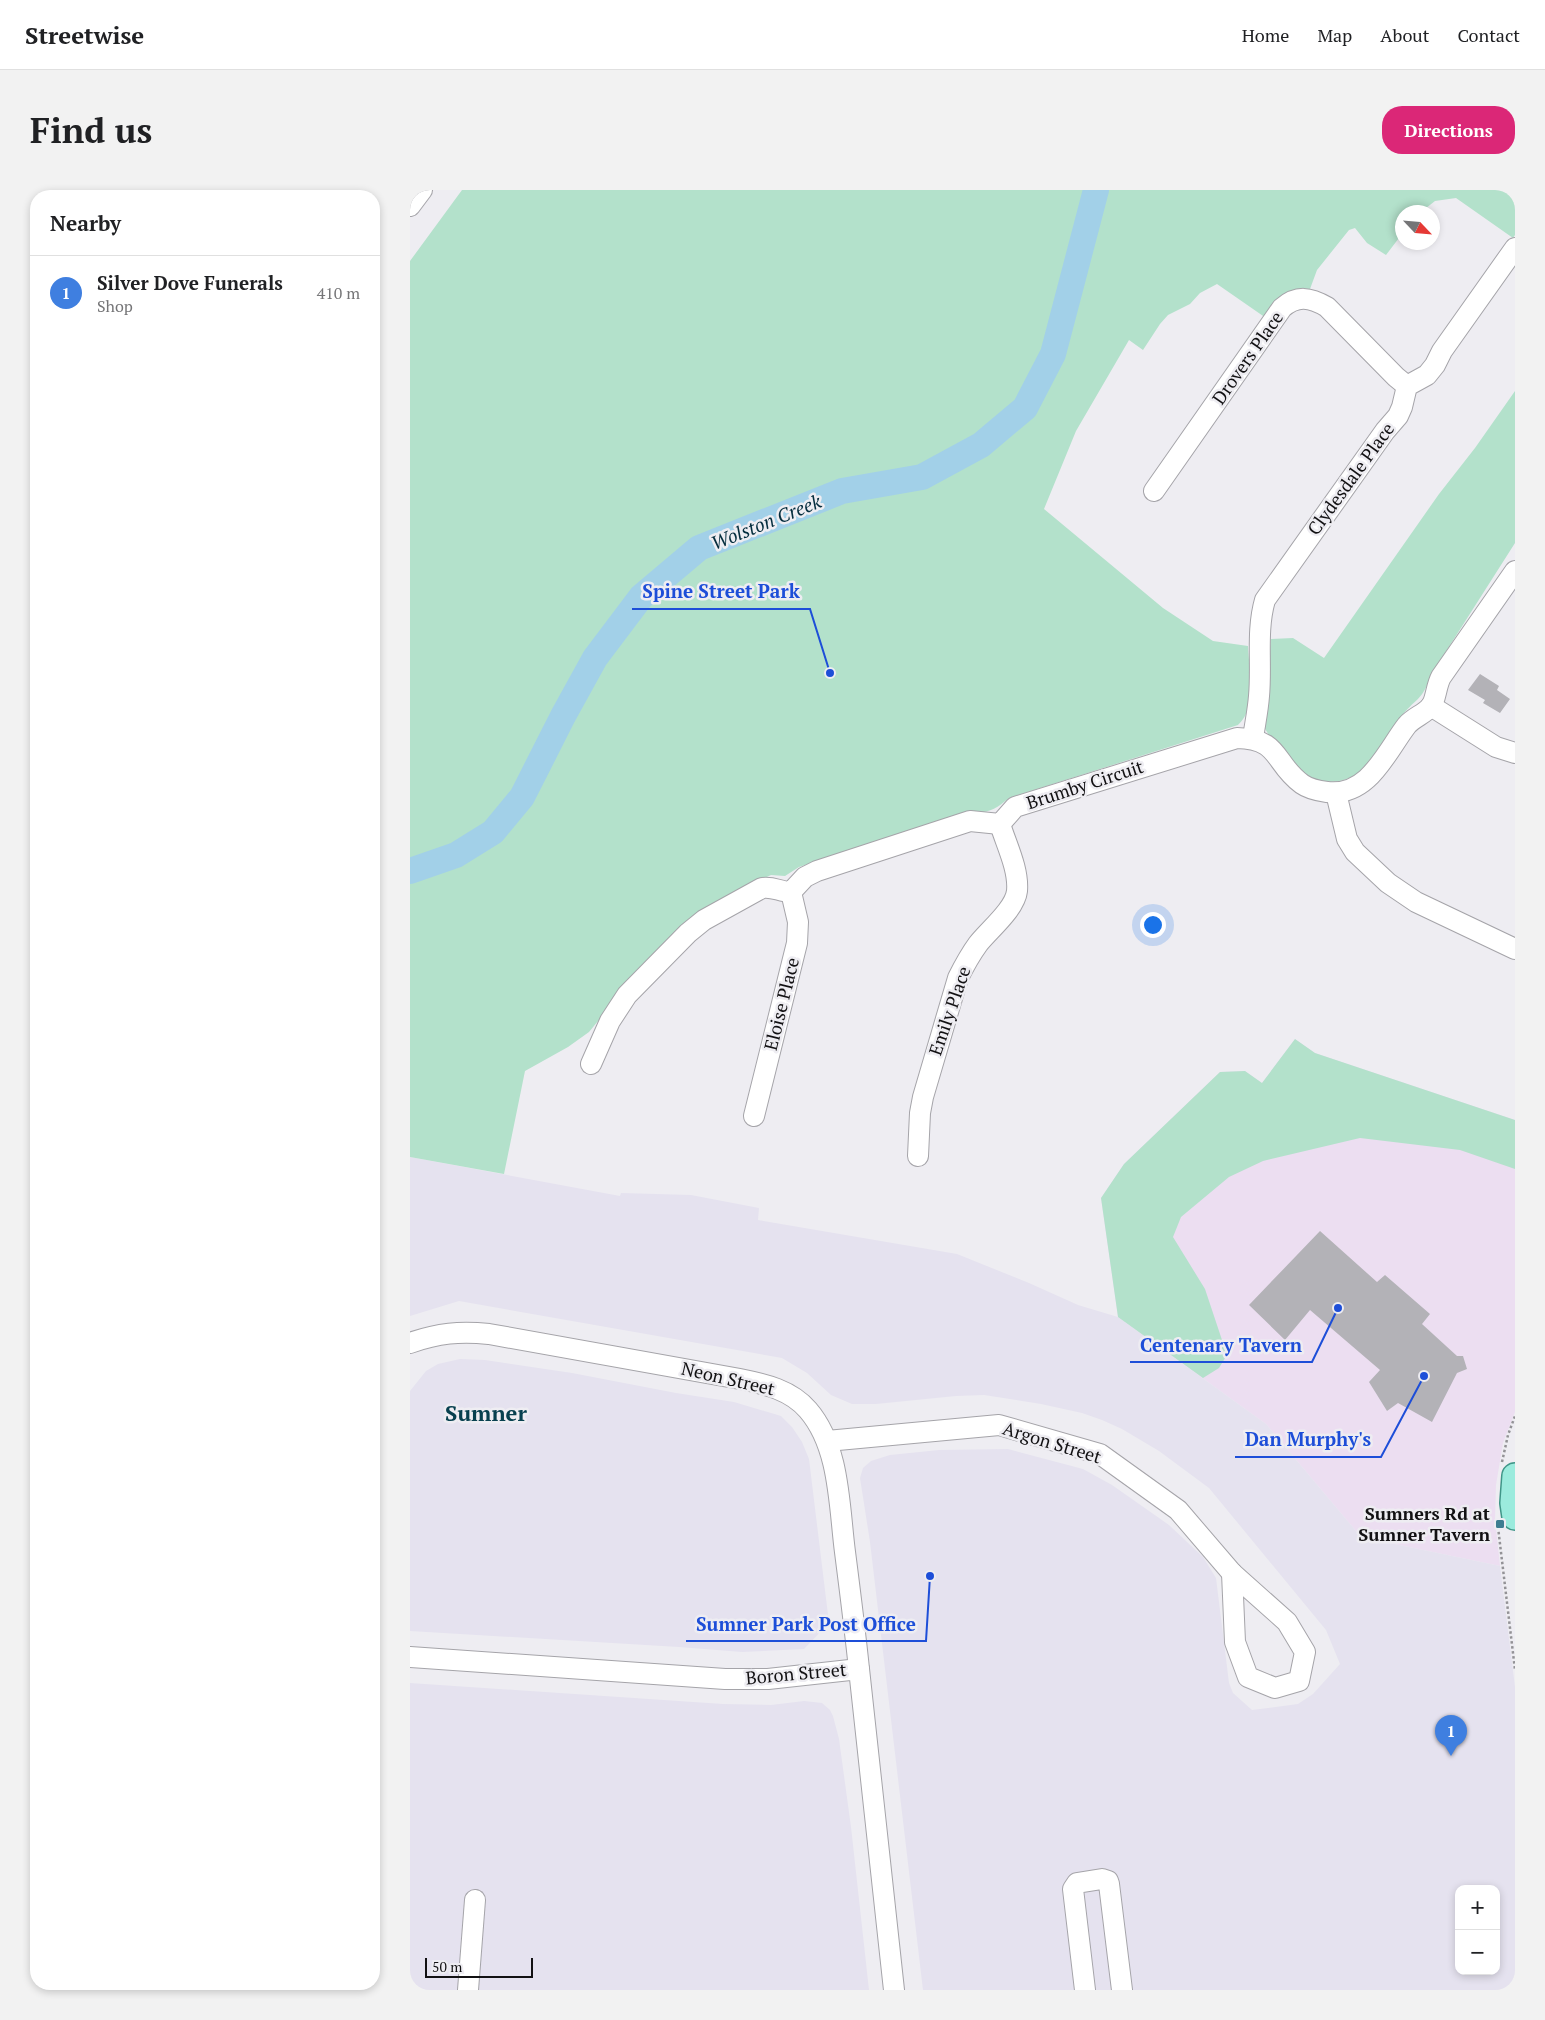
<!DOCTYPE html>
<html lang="en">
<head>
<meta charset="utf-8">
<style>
	:root { --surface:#fff; --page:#f2f2f2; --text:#202124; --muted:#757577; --line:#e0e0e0; --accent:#db2777 }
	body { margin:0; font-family:"PT Serif",serif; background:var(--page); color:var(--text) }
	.controls { position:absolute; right:15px; bottom:15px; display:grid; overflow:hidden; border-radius:10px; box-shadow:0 2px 8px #0003 }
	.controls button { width:45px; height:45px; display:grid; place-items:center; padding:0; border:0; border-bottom:1px solid var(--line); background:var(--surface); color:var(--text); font:25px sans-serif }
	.compass { position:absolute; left:985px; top:15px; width:45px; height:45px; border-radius:50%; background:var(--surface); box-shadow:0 2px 8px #0003; rotate:116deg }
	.scale { position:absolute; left:15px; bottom:12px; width:108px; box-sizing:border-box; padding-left:5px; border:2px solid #121113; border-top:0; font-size:14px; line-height:18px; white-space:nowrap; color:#121113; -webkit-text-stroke:4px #eeedf2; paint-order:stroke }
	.you { position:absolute; left:742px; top:734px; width:18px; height:18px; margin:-12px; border:4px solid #fff; border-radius:50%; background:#1a73e8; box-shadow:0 0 0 8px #1a73e833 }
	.badge { display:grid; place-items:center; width:32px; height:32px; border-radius:50%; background:var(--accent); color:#fff; font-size:16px; font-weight:700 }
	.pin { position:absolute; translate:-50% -41px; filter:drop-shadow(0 1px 2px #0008) }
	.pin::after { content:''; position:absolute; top:26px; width:18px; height:15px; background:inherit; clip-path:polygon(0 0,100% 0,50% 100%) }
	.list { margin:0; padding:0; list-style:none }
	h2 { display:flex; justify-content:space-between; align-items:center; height:65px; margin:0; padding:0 20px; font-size:21px }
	h2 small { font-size:16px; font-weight:400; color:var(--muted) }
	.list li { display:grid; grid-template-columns:32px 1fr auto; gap:15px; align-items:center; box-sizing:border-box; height:75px; padding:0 20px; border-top:1px solid var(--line) }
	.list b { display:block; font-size:19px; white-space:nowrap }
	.list p { margin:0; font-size:16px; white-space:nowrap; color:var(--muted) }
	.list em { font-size:16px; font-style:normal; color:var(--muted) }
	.map { position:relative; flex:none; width:1105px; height:1800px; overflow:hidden; border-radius:20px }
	header { display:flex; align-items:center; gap:30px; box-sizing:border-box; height:70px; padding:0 25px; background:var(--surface); border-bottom:1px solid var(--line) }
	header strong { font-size:24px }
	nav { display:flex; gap:28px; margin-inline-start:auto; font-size:18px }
	.intro { display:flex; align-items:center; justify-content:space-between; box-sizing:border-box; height:120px; padding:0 30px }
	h1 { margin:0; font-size:35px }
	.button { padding:12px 22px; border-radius:20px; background:var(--accent); color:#fff; font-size:18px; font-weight:700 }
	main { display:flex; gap:30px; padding:0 30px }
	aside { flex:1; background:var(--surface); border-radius:20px; box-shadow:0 2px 8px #0003 }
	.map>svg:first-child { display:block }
	.commercial { fill:#ecdef1 }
	.built { fill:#e5e2ef; fill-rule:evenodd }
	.green { fill:#b3e1cb }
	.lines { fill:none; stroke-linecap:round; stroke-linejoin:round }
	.river { stroke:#a2d0e8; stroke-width:26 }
	.building { fill:#b3b2b7 }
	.minor-casing { stroke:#a5a4a9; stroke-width:22 }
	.major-casing { stroke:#409688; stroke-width:28 }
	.path { stroke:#939296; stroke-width:2.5; stroke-dasharray:2.5 2.5; stroke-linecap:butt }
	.minor { stroke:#fff; stroke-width:20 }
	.major { stroke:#9bebdd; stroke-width:25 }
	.poi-dot { fill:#3e7d91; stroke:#eeedf2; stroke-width:2 }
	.labels { text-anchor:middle; stroke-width:5; stroke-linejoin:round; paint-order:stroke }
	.street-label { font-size:18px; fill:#121113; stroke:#eeedf2 }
	.poi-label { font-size:18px; font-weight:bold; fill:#121113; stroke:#eeedf2; text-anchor:end }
	.water-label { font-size:19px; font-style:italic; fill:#042d3e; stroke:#eeedf2 }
	.district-label { font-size:22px; font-weight:bold; fill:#07404f; stroke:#eeedf2 }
	.leader { fill:none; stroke:#1d4ed8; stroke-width:2 }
	.callout-dot { fill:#1d4ed8; stroke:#eeedf2; stroke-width:2 }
	.callout-label { font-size:19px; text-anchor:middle; font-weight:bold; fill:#1d4ed8; stroke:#eeedf2; stroke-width:5; stroke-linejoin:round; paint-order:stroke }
</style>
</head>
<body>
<header>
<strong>Streetwise</strong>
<nav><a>Home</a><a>Map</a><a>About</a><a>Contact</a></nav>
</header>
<div class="intro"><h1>Find us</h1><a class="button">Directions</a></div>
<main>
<aside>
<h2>Nearby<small></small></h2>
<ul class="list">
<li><span class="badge" style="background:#3f7fe0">1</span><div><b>Silver Dove Funerals</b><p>Shop</p></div><em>410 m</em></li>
</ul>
</aside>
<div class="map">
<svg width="1105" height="1800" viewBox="0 0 1105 1800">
	<rect width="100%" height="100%" fill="#eeedf2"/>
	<polygon class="commercial" points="885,849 905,863 1105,930 1105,1222 1093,1253 1086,1295 1085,1329 1090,1376 951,1347 856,1234 708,1127 691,1008 714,974 810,882 835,881 852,893"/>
	<g class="built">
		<path d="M0,967L210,1006L211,1003L281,1005L349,1018L348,1030L547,1064L619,1093L668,1115L708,1127L856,1234L951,1347L1090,1376L1105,1497V1800H513L460,1352L450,1288L453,1278L461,1271L480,1265L529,1260L598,1259L673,1279L702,1295L759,1335L793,1367L806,1388L819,1493L823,1503L842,1520L888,1514L903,1504L930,1474L916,1440L799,1298L749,1261L712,1239L692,1230L672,1223L631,1214L574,1205L546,1206L466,1214H442L421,1205L397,1183L372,1168L49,1111L0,1126ZM1049,1699H1086V1781H1049Z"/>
		<polygon points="50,1169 75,1170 162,1183 266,1203 324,1212 371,1226 382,1237 392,1252 399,1269 419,1433 394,1459 332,1462 269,1457 0,1441 0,1201 16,1181 28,1174"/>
		<polygon points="0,1493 313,1514 361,1515 394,1511 412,1513 420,1520 423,1526 429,1549 441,1637 459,1800 0,1800"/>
	</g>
	<g class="green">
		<path d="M52,0H1105V45L1103,48L1046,8L1025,11L1011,22H992V44L976,65L957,53L945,38L939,40L907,80L900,99C878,95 868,112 856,128L807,94L790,103L780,114L758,125L750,134L733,160L719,150L666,241L634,319L753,418L803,451L838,456C839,481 848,517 828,535L599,608C586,619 578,624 561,622L481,646L389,677L375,686L361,685L346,692L207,808L179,842L158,857L115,881L94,984L0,967V71Z"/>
		<path d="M1105,201V353L1021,485C1012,512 1005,508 990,528C978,543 969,560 957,575C942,593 913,598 894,583C888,579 884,572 879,566C871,556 860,549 854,537L861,449L883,448L914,468L1029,304L1065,258Z"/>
		<polygon points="885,849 905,863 1105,930 1105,979 1050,960 950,948 853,971 819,987 771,1027 763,1047 795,1099 817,1165 809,1178 793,1188 708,1127 691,1008 714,974 810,882 835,881 852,893"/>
	</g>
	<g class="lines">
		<polyline class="river" points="0,681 46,665 83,642 112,607 153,526 185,468 231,407 289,358 432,301 512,287 571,255 615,218 643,164 686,0"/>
	</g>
	<g class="building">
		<polygon points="1070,484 1089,496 1087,500 1100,509 1090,523 1073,513 1075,510 1058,500"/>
		<polygon points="910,1041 967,1092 975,1085 1020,1124 1012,1134 1047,1166 1053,1166 1057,1179 1047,1183 1022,1232 988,1213 977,1221 959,1192 970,1180 900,1120 875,1150 839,1115"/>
	</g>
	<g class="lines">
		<g class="minor-casing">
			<g id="minor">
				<polyline points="0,16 12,0"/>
				<path d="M744,301L872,118C887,105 900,107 917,117L986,187L997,196"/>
				<polyline points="1021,516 1086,557 1105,563"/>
				<path d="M843,548C845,534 848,520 849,506C852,474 846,441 855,410L975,241L988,226L992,217L997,196L1017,185L1025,175L1032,161L1105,58"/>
				<polyline points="926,603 937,649 945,662 978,693 1006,712 1105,759"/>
				<path d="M181,874L200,831L217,805L278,743L294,730L352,698C363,696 370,702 381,702L395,687L407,681L560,631L590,634L605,617L827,548C871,549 863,573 892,594C899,599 909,601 917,602C959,607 976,562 997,535C1004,527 1015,524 1021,516C1026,510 1026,496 1031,487L1105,381"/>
				<polyline points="344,926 387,753 388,732 381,702"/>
				<path d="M508,966L510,923L513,907L548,788C554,776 560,765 568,754C579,740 605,719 607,701C609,679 596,654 590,634"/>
				<path d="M0,1153C28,1143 50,1141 79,1144L330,1189C355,1194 381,1200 398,1220C430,1257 429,1316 435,1362C440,1401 445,1440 449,1479"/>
				<polyline points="417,1251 589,1235 690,1264 768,1320 822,1383"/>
				<polygon points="822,1383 877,1432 895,1462 889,1491 865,1498 838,1487 825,1452"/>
				<polyline points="0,1467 315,1489 358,1489 449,1479 484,1800"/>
				<polyline points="58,1800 65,1710"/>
				<polyline points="675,1800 663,1699 667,1693 692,1689 698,1691 699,1694 712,1800"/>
			</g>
		</g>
		<g class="major-casing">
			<polyline id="major" points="1105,1286 1103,1313 1105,1327"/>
		</g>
		<g class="path">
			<polyline points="1092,1272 1098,1245 1105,1226"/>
			<polyline points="1088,1337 1105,1480"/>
		</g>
		<use href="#minor" class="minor"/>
		<use href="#major" class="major"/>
	</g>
	<rect class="poi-dot" x="1085" y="1329" width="10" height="10" rx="2.5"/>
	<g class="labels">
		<g class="street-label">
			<text transform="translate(838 168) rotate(-55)" y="6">Drovers Place</text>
			<text transform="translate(941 289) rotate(-54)" y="6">Clydesdale Place</text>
			<text transform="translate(675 595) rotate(-18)" y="6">Brumby Circuit</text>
			<text transform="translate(372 814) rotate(-76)" y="6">Eloise Place</text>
			<text transform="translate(540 821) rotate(-71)" y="6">Emily Place</text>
			<text transform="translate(318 1189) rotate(13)" y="6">Neon Street</text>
			<text transform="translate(642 1253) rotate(17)" y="6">Argon Street</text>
			<text transform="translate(386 1484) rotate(-5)" y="6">Boron Street</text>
		</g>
		<g class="poi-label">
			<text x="1080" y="1330">Sumners Rd at<tspan x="1080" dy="21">Sumner Tavern</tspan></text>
		</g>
		<g class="water-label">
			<text transform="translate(356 332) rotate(-22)" y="7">Wolston Creek</text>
		</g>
		<g class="district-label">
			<text x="76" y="1231">Sumner</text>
		</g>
	</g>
	<path class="leader" d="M420 483L400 419H222M928 1118L902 1172H720M1014 1186L971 1267H825M520 1386L516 1451H276"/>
	<g class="callout-dot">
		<circle cx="420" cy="483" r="5"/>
		<circle cx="928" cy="1118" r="5"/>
		<circle cx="1014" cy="1186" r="5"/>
		<circle cx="520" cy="1386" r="5"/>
	</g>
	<g class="callout-label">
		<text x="311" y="408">Spine Street Park</text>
		<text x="811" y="1162">Centenary Tavern</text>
		<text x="898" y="1256">Dan Murphy's</text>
		<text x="396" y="1441">Sumner Park Post Office</text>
	</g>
</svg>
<div class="controls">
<button>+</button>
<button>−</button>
</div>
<svg class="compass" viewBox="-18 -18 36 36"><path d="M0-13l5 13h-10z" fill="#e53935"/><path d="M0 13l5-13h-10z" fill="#757577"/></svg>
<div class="scale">50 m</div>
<div class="you"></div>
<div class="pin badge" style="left:1041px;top:1566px;background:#3f7fe0">1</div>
</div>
</main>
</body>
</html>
